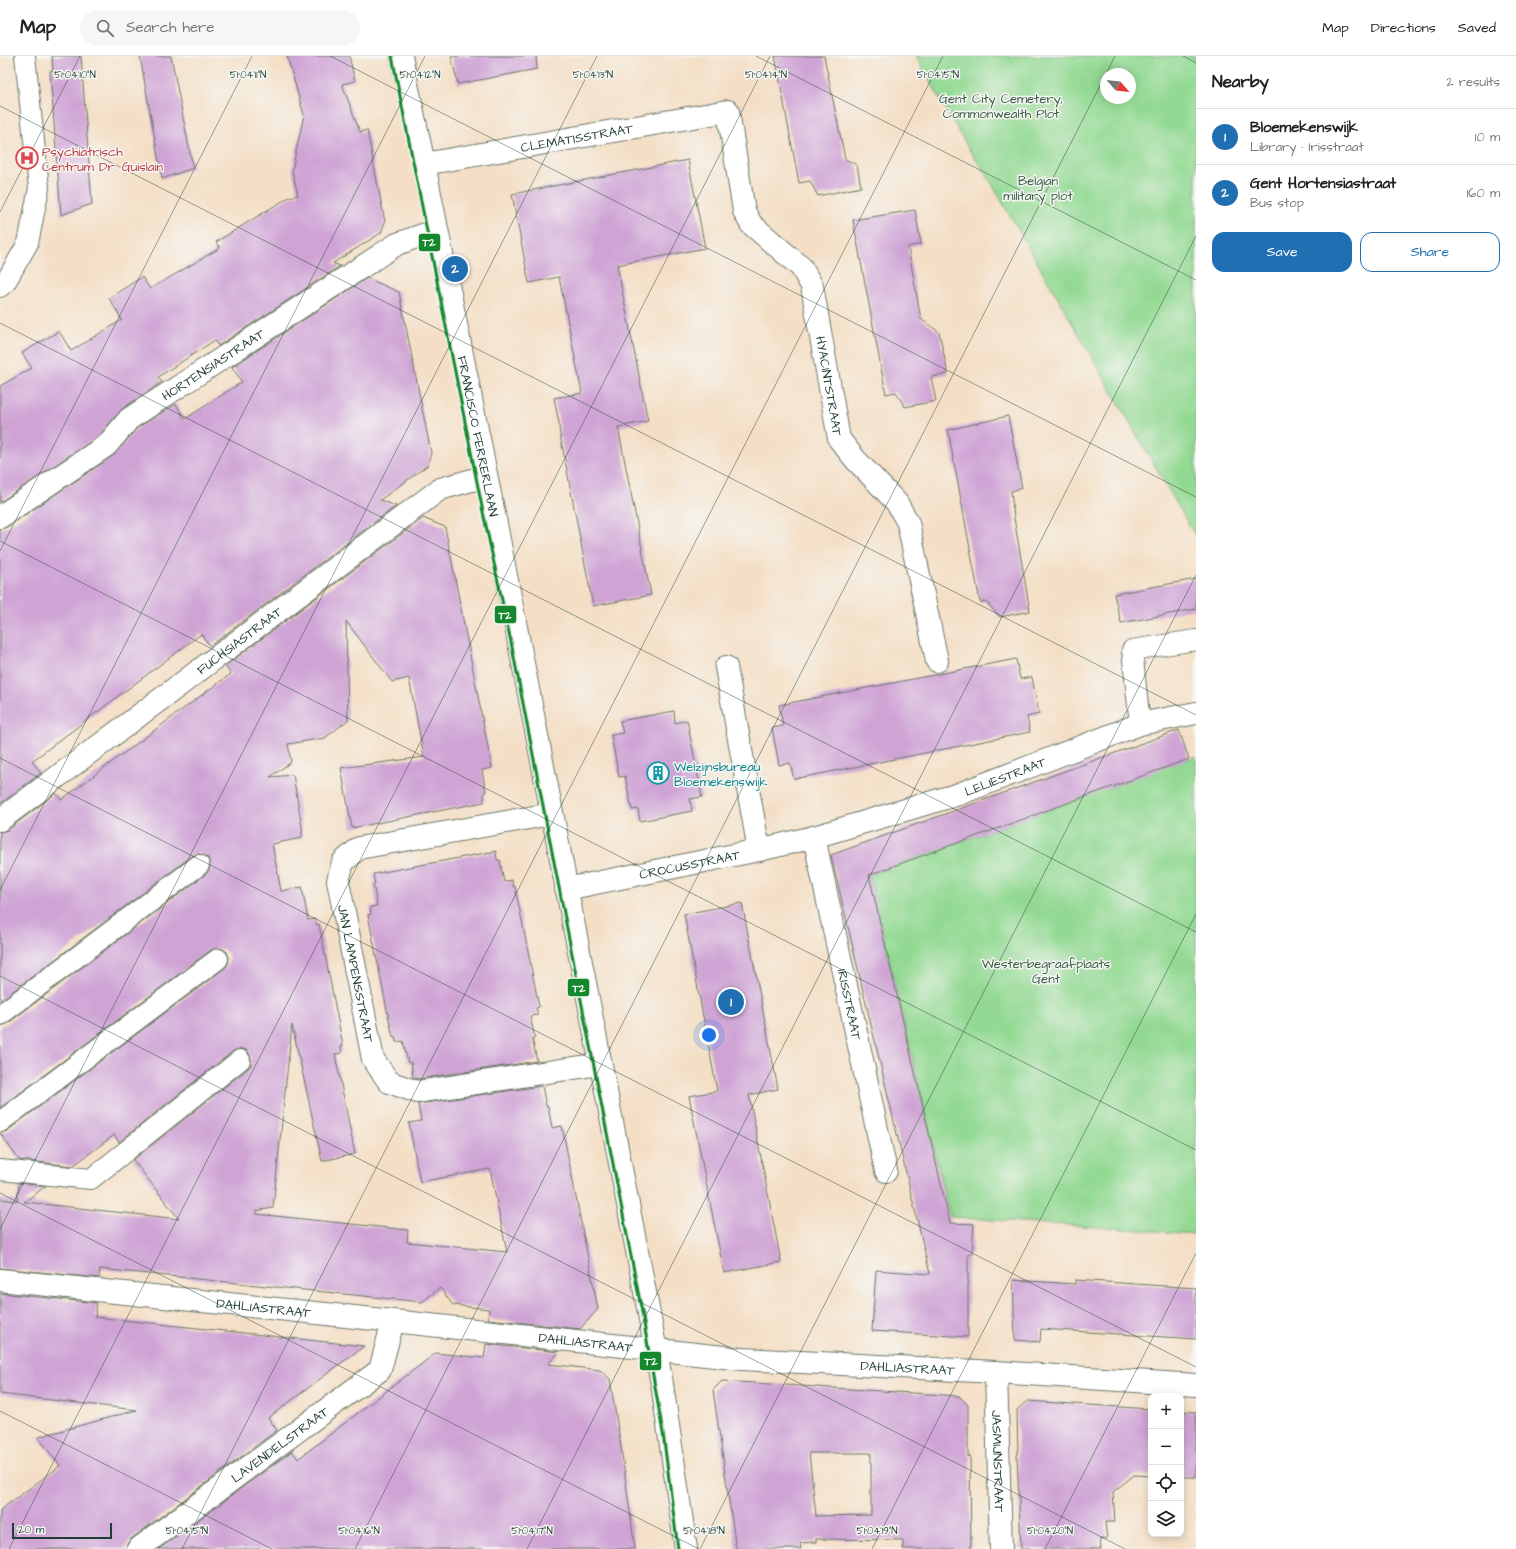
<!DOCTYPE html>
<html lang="en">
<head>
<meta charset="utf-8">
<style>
	:root { --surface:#fff; --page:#f6f6f6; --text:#222; --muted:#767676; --line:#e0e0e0; --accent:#1f6fb2 }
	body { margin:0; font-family:"Architects Daughter",sans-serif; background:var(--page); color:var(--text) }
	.controls { position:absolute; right:12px; bottom:12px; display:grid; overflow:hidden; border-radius:8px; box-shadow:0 2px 10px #0003 }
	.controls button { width:36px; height:36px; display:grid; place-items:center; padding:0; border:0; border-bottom:1px solid var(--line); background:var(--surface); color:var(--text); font:20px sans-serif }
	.compass { position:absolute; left:1100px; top:12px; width:36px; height:36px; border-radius:50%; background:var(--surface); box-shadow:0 2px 10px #0003; rotate:117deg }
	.scale { position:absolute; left:12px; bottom:10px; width:100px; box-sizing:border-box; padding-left:4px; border:2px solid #1f3d34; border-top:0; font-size:11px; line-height:14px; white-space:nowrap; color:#1f3d34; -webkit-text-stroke:3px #f6f6f2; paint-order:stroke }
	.you { position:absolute; left:709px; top:979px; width:14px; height:14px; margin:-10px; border:3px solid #fff; border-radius:50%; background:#1a73e8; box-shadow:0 0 0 6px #1a73e833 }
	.badge { display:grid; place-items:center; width:26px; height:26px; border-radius:50%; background:var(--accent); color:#fff; font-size:13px; font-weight:700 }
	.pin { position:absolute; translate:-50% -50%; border:2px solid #fff; box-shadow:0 1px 4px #0006 }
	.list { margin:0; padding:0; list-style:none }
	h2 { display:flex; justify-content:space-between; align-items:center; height:52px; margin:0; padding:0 16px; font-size:17px }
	h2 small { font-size:13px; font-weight:400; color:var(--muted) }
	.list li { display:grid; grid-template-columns:26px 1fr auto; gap:12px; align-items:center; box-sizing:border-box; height:56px; padding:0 16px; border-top:1px solid var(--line) }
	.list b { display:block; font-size:15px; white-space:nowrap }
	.list p { margin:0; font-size:13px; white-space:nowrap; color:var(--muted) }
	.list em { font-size:13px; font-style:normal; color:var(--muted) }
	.actions { display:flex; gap:8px; padding:12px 16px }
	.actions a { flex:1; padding:9px 0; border:1px solid var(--accent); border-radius:12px; text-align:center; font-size:14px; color:var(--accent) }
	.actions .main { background:var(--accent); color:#fff }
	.icon { flex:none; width:22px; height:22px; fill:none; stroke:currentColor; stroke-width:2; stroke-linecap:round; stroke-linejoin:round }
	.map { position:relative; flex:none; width:1196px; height:1493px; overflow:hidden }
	header { display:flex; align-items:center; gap:24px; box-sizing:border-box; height:56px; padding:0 20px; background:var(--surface); border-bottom:1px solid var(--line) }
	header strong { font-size:19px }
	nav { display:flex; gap:22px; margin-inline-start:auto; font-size:14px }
	.search { width:280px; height:36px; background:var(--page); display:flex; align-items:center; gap:10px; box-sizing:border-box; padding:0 14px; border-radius:22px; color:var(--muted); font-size:15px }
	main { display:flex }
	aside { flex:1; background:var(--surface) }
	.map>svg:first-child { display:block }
	.green { fill:#93d993; stroke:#598b64; fill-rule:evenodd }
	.building { fill:#cfa4d5; fill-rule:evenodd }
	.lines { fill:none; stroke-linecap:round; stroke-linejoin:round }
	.service-casing { stroke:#6a7667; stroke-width:22 }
	.minor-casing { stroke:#6a7667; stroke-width:24 }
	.tertiary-casing { stroke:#6a7667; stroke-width:24 }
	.service { stroke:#fff; stroke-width:20 }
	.minor { stroke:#fff; stroke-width:22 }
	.tertiary { stroke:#fff; stroke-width:22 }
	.tram-1-casing { stroke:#f6f6f2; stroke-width:6 }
	.tram-1 { stroke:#15882e; stroke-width:3 }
	.ticks { fill:none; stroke:#1f3d34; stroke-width:1; stroke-opacity:0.45 }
	.labels { text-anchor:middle; stroke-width:3; stroke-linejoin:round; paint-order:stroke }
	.park-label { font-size:13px; fill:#365c47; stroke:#f6f6f2 }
	.street-label { font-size:13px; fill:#1f3d34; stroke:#f6f6f2 }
	.health-label { font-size:13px; fill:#be3a42; stroke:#f6f6f2; text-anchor:start }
	.culture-label { font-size:13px; fill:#0d838f; stroke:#f6f6f2; text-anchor:start }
	.ticks-label { font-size:10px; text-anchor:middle; fill:#1f3d34; stroke:#f6f6f2; stroke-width:3; stroke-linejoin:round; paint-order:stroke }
	.line-badge { stroke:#f6f6f2; stroke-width:1.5 }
	.badge-label { font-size:11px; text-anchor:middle; font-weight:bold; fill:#fff }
</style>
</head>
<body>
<header>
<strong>Map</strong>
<div class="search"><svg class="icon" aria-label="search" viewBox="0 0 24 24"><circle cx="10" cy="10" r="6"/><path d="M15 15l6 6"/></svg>Search here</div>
<nav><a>Map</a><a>Directions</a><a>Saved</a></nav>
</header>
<main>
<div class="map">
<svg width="1196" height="1493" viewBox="0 0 1196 1493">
	<rect width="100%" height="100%" fill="#f6f6f2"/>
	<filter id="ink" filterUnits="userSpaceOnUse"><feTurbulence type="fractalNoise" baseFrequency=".025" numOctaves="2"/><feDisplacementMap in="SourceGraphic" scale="8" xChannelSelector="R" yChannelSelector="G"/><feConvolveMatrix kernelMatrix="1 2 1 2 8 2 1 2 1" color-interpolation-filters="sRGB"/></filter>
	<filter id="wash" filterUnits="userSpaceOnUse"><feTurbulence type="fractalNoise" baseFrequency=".012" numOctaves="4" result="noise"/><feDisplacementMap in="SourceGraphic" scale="16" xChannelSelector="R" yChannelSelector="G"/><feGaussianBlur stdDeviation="0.9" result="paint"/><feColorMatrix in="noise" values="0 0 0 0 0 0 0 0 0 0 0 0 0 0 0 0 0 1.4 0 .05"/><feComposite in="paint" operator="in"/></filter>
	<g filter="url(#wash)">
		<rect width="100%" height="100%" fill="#f4dfc6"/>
		<g class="green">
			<path d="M916,0H1196V481L982,111L971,97ZM1106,18H1130V42H1106Z"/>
			<polygon points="1196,700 1196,1178 950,1161 869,819"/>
		</g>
		<g id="blocks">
			<g class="building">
				<polygon points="52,0 81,0 92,148 61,159 50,15 53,14"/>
				<polygon points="140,0 171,0 193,112 162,123"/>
				<polygon points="287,0 349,0 355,25 342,28 360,76 367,74 385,166 381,177 333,207 340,210 218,290 215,284 158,321 162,326 122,353 99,380 0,446 0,330 32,312 22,297 59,275 71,295 122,264 109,242 142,221 150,233 220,192 216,186 289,141 298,139 292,114 304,59"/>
				<polygon points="451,0 536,0 537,13 458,28"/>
				<polygon points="775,0 824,0 845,103 857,109 861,131 818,140 810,125 799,127"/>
				<polygon points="688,104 705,192 617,209 648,365 618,371 651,539 593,550 559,373 560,372 554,342 582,337 559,221 529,227 512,138"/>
				<polygon points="915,154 921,188 908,191 921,263 939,276 948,318 931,321 936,345 905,351 896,336 886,338 853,164"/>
				<polygon points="367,222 399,236 431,397 428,409 380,444 396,450 210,590 201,578 32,705 41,717 0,748 0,473 7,471 114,399 137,372 176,348 185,363 242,326 232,311"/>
				<polygon points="1008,360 1022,432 1011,435 1014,462 1030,555 1000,561 986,546 980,546 948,374"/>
				<polygon points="423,462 445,471 492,712 482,714 486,736 484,736 484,746 352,772 341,712 424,701 409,622 392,626 346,565 348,664 325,682 288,688 291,706 270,721 293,719 302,771 302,782 272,788 281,835 302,831 308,864 315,863 317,869 319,868 343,990 341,990 342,997 335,998 355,1098 322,1105 292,969 273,1152 256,1155 256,1158 408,1174 407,1186 507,1196 490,1113 420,1126 409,1067 421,1065 418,1048 542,1030 546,1050 548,1050 552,1072 562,1070 598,1253 580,1273 488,1263 489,1253 453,1249 440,1232 422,1246 100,1213 99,1222 0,1212 0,1143 17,1145 19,1127 46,1130 24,1146 179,1163 133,1104 247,1013 251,1009 251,1003 249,997 245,993 239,993 233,995 119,1086 114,1079 73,1110 19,1104 0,1077 7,1075 225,912 228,908 229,902 227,896 223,893 217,892 211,894 0,1052 0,970 7,968 206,818 209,814 210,808 208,802 204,799 198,798 192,800 0,945 0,776 8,774 56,737 61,744 210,633 231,618 225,610"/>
				<polygon points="1196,523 1196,553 1121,567 1114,538"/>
				<polygon points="1016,603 1020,623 1032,621 1039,658 1027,661 1030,676 794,723 790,707 779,709 772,672 783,670 779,649"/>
				<polygon points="674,655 675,667 687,664 702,741 690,743 692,755 640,765 638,753 632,754 625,720 619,721 611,679 623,677 620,665"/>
				<polygon points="1179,674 1189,703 869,819 950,1167 974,1168 972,1198 968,1198 968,1281 872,1275 876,1214 930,1218 831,799"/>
				<polygon points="496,795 497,804 500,804 504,826 512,824 513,831 515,830 527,890 539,951 536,952 538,959 530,960 535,982 532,982 537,1005 418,1023 413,1021 411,1006 408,1007 403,985 396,986 395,980 393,981 389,964 368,859 371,858 370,851 377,850 373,828 375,828 373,818"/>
				<polygon points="742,847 778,1033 749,1039 781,1206 724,1217 689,1040 717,1035 684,858"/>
				<polygon points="1013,1224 1075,1228 1075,1224 1196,1232 1196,1283 1041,1273 1040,1286 1015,1284"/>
				<polygon points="0,1237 97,1247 95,1261 364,1290 268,1362 277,1374 131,1483 127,1488 126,1493 0,1493 0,1454 60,1410 38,1381 137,1354 0,1338"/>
				<polygon points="486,1288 559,1296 548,1308 600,1314 610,1323 621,1391 635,1493 159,1493 292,1395 298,1403 436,1297 484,1302"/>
				<path d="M722,1325L959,1340L968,1349V1401L970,1399L971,1493H903V1484L816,1483V1486L800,1487L801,1493H736L713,1334ZM809,1397H871V1459L816,1460Z"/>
				<polygon points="1027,1345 1151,1353 1151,1420 1134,1419 1113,1436 1115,1466 1105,1466 1107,1483 1100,1483 1101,1493 1021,1493 1017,1399 1018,1399 1017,1354"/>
				<polygon points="1181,1355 1196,1356 1196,1421 1181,1421"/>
			</g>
		</g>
	</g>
	<g filter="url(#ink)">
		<use href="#blocks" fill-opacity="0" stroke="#6a7667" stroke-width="1"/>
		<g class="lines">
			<g class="service-casing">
				<g id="service">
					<polyline points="0,231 5,227 28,187 39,132 25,0"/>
					<polyline points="1140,668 1132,594 1196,584"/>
					<polyline points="0,959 199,809"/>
					<polyline points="0,1066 218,903"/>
					<polyline points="0,1114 91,1123 240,1004"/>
				</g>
			</g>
			<g class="minor-casing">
				<g id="minor">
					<path id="s1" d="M424,108L728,55L744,155L751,168L801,211L812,230L839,383L855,403L897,447L908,467L937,605"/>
					<path id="s2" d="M0,461L107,389L129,363L397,188L428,177L437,176"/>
					<polyline points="726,611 759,794"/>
					<path id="s3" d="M551,758L359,792L343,806L338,825L373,1003L389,1026L417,1036L600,1008"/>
					<path id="s4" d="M0,764L440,433L486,420"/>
					<path id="s5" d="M814,781L886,1115"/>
					<path id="s6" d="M566,833L759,794L814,781L959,738L1140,668L1196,657"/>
					<path id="s7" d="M0,1224L393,1265L742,1303L996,1316L1196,1329"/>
					<path id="s8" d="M996,1316L1001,1493"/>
					<path id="s9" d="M138,1493L380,1314L393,1265"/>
				</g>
			</g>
			<g class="tertiary-casing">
				<g id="tertiary">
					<path id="s10" d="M401,0L424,108L496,468L645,1236L662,1328L686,1493"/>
				</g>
			</g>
			<use href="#service" class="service"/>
			<use href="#minor" class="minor"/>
			<use href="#tertiary" class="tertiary"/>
			<g class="tram-1-casing">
				<polyline id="tram-1" points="392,0 483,456 511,586 642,1256 663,1377 678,1493"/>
			</g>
			<use href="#tram-1" class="tram-1"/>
		</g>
	</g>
	<path class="ticks" d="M330,0L1196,441M756,0L1196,224M1183,0L1196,7M1106,18L1115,0M0,50L1196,659M0,156L80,0M0,267L1196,876M0,485L1196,1094M0,495L252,0M0,702L1196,1311M0,834L425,0M0,920L1125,1493M0,1137L699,1493M0,1173L597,0M0,1355L272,1493M9,1493L770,0M182,1493L943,0M355,1493L1106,18M527,1493L1196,180M700,1493L1196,519M872,1493L1196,858M1045,1493L1196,1197"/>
	<defs>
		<g id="hospital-ring" transform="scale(1.15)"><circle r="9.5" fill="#f6f6f2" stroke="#e0444e" stroke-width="1.5"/><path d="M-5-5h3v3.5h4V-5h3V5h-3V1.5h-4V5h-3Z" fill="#e0444e"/></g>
		<g id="building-ring" transform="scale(1.15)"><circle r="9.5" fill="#f6f6f2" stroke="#0f9aa8" stroke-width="1.5"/><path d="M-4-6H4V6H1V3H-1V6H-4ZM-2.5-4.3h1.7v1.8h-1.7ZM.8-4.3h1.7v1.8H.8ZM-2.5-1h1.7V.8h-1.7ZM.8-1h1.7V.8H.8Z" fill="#0f9aa8"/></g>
	</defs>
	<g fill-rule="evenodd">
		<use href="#hospital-ring" x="27" y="102"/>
		<use href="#building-ring" x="658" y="717"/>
	</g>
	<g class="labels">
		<g class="park-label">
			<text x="1001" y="47">Gent City Cemetery,<tspan x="1001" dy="15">Commonwealth Plot</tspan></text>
			<text x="1038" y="129">Belgian<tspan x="1038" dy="15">military plot</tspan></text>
			<text x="1046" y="912">Westerbegraafplaats<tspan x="1046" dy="15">Gent</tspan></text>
		</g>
		<g class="street-label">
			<text dy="5" stroke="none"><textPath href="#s1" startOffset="155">CLEMATISSTRAAT</textPath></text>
			<text dy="5" stroke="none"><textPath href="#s2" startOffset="263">HORTENSIASTRAAT</textPath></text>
			<text dy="5" stroke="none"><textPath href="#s1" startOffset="614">HYACINTSTRAAT</textPath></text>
			<text dy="5" stroke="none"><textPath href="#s10" startOffset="388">FRANCISCO FERRERLAAN</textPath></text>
			<text dy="5" stroke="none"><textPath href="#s4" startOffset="299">FUCHSIASTRAAT</textPath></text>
			<text dy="5" stroke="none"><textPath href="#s6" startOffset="454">LELIESTRAAT</textPath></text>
			<text dy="5" stroke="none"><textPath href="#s6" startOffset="126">CROCUSSTRAAT</textPath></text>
			<text dy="5" stroke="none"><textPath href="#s3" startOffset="330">JAN LAMPENSSTRAAT</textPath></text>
			<text dy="5" stroke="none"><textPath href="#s5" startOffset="171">IRISSTRAAT</textPath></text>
			<text dy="5" stroke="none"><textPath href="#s7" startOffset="265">DAHLIASTRAAT</textPath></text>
			<text dy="5" stroke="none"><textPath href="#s7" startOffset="589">DAHLIASTRAAT</textPath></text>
			<text dy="5" stroke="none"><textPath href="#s7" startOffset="912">DAHLIASTRAAT</textPath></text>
			<text dy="5" stroke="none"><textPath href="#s9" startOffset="176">LAVENDELSTRAAT</textPath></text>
			<text dy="5" stroke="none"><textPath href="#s8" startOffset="89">JASMIJNSTRAAT</textPath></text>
		</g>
		<g class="health-label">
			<text x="42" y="100">Psychiatrisch<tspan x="42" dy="15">Centrum Dr. Guislain</tspan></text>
		</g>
		<g class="culture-label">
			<text x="674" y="715">Welzijnsbureau<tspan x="674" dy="15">Bloemekenswijk</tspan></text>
		</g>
	</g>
	<g class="ticks-label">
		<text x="75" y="22">51°04'10"N</text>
		<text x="248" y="22">51°04'11"N</text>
		<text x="420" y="22">51°04'12"N</text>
		<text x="593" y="22">51°04'13"N</text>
		<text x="766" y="22">51°04'14"N</text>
		<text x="938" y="22">51°04'15"N</text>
		<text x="187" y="1478">51°04'15"N</text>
		<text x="359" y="1478">51°04'16"N</text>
		<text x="532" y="1478">51°04'17"N</text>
		<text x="704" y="1478">51°04'18"N</text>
		<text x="877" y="1478">51°04'19"N</text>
		<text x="1050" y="1478">51°04'20"N</text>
	</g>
	<g class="line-badge">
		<rect x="418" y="177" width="23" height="19" rx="4" fill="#15882e"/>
		<rect x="494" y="549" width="23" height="19" rx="4" fill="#15882e"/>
		<rect x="567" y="922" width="23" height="19" rx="4" fill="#15882e"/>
		<rect x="639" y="1295" width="23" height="20" rx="4" fill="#15882e"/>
	</g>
	<g class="badge-label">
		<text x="429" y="190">T2</text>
		<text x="505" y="563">T2</text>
		<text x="579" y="936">T2</text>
		<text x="651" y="1309">T2</text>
	</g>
</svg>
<div class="controls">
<button>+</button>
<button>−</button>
<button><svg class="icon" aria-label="locate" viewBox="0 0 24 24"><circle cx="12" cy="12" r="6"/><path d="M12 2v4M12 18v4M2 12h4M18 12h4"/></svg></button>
<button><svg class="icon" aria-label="layers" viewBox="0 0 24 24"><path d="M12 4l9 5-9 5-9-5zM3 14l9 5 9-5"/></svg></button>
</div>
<svg class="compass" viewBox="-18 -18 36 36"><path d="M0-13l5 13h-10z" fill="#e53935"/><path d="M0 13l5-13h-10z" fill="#767676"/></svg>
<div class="scale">20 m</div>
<div class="you"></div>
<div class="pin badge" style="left:731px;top:946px">1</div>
<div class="pin badge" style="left:455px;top:213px">2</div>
</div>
<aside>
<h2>Nearby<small>2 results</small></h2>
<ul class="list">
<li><span class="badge">1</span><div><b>Bloemekenswijk</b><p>Library · Irisstraat</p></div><em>10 m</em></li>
<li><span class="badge">2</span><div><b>Gent Hortensiastraat</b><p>Bus stop</p></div><em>160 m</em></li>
</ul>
<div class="actions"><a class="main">Save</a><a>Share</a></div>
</aside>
</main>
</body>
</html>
